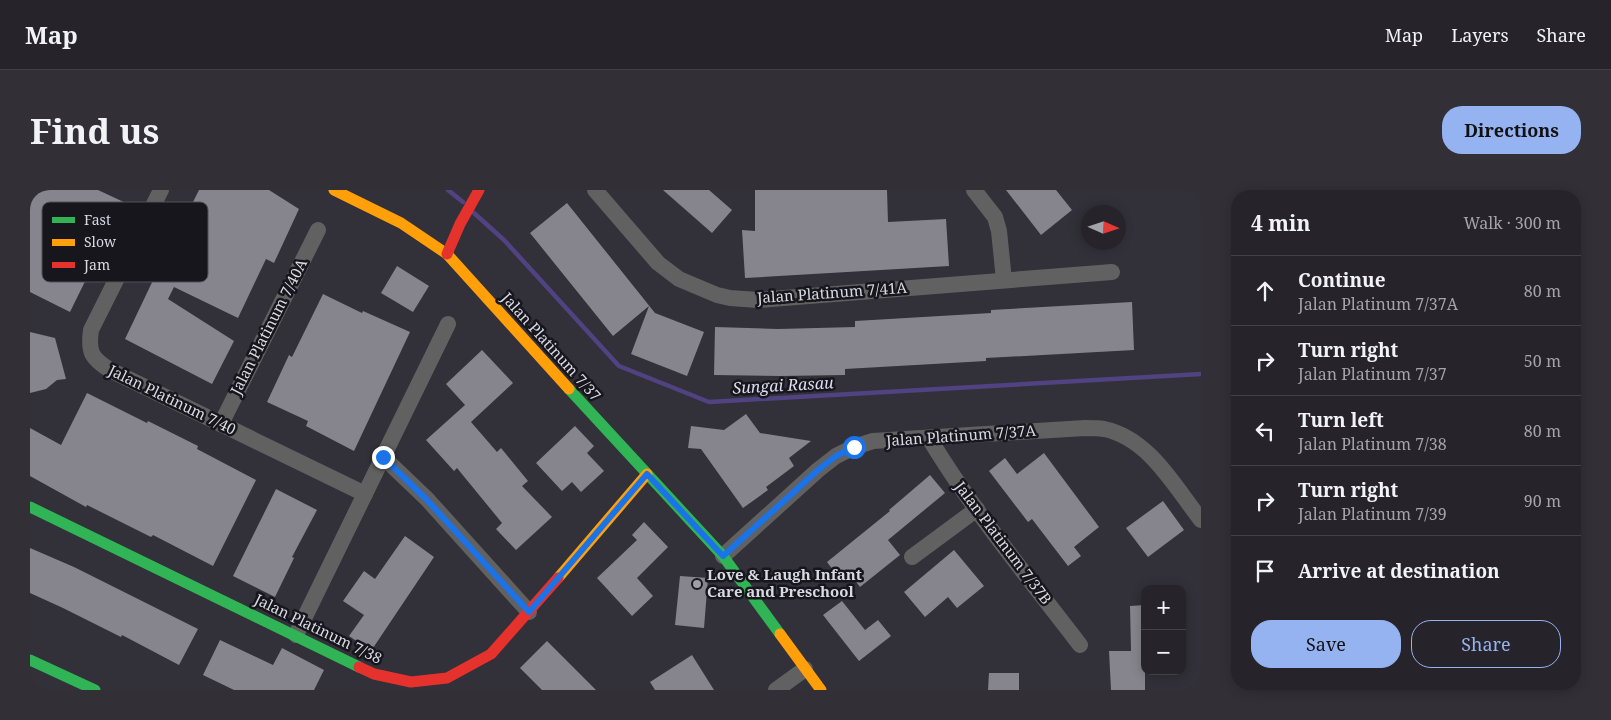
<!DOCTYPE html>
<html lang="en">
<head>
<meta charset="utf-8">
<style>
	:root { --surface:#26242a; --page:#323036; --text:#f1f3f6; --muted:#a4a4a8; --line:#424147; --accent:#95b2f1 }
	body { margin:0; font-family:"Noto Serif",serif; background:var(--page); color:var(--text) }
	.controls { position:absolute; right:15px; bottom:15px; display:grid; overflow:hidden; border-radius:10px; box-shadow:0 2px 12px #0003 }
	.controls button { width:45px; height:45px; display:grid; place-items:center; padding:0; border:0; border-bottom:1px solid var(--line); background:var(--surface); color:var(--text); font:25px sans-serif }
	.compass { position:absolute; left:1051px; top:15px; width:45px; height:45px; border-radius:50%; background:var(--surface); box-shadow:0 2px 12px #0003; rotate:93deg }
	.stop { position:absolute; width:15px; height:15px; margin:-11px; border:4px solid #1a73e8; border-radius:50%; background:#fff }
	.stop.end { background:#1a73e8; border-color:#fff; box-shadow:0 1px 5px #0008 }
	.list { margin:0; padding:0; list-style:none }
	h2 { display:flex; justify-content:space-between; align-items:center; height:65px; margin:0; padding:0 20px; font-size:21px }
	h2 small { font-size:16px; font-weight:400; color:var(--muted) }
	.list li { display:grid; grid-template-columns:32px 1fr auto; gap:15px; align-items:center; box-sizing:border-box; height:70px; padding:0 20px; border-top:1px solid var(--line) }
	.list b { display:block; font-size:19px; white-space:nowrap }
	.list p { margin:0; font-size:16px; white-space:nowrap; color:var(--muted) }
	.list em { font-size:16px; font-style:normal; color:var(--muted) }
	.actions { display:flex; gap:10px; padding:15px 20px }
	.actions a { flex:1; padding:11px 0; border:1px solid var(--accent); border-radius:20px; text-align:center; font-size:18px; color:var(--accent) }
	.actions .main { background:var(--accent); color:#111 }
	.icon { flex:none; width:28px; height:28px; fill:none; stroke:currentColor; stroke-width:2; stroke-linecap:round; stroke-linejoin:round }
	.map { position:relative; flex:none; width:1171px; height:500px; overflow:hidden; border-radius:20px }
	header { display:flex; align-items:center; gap:30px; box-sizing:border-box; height:70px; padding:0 25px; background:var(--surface); border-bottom:1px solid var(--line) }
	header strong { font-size:24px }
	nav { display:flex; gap:28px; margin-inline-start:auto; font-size:18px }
	.intro { display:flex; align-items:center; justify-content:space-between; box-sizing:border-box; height:120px; padding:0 30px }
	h1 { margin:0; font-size:35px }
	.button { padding:12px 22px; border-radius:20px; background:var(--accent); color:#111; font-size:18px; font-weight:700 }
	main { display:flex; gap:30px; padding:0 30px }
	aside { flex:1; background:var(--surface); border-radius:20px; box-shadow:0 2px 12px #0003 }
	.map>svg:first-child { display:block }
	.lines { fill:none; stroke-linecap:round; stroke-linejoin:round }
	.stream { stroke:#4f4382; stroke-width:4.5 }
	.building { fill:#86848c }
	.street { stroke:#626161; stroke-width:16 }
	.fast { stroke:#30b455; stroke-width:11 }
	.slow { stroke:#ff9f0a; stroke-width:11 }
	.jam { stroke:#e5322d; stroke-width:11 }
	.route { stroke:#1a73e8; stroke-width:6 }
	.poi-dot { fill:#9f9ea6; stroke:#17161d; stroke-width:2 }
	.labels { text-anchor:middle; stroke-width:5; stroke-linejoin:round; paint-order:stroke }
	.street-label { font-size:15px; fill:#d9d9e2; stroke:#17161d }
	.poi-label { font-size:15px; font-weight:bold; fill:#d9d9e2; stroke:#17161d; text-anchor:start }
	.water-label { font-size:16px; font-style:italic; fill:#dedcf1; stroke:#17161d }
	.key { fill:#17161d; stroke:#515058; stroke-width:1 }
	.key-label { font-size:14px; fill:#d9d9e2 }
</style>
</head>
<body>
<header>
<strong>Map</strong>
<nav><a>Map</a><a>Layers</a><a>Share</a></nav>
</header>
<div class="intro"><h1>Find us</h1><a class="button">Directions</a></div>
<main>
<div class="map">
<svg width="1171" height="500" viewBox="0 0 1171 500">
	<rect width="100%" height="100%" fill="#323038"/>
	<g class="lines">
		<g class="stream">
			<polyline points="418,0 433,12"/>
			<polyline points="444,23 474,50 589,176 679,212 1171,184"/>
		</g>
	</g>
	<g class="building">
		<polygon points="0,0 68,0 98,14 76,64 70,61 40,122 0,102"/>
		<polygon points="169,0 239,0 269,19 244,73 236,69 208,128 144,97 138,109 204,151 182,194 95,149 147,40 149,40"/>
		<polygon points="633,0 679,0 702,20 682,43"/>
		<polygon points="725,0 857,0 858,32 916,29 919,76 715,88 712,40 725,41"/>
		<polygon points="976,0 1026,0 1042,20 1011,45"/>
		<polygon points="537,13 625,123 674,142 657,186 601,164 619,116 583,146 500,43"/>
		<polygon points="367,76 399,96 383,122 351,103"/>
		<polygon points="293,104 332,123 333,121 380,142 324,261 276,236 278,231 237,212 259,165 262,167"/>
		<polygon points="1102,112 1104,160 956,168 956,171 815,179 815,185 751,186 684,185 685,137 748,139 825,137 825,131 961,123 961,120"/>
		<polygon points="0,142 25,148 36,189 27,190 16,199 0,203"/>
		<polygon points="452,160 483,193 441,232 467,262 471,258 498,291 492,296 522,327 486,360 466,339 472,333 427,278 424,281 396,250 435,215 416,194"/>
		<polygon points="57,203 117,233 118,231 168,256 167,259 226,290 183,376 123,345 121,347 57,315 56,317 0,286 0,238 31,255"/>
		<polygon points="716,224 730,243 781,251 759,268 764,276 736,297 738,300 713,318 671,259 658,258 661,236 694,240"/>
		<polygon points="545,236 564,256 557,263 574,281 551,302 542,292 532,301 506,273"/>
		<polygon points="1014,263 1069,337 1044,357 1051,366 1038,376 1002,329 998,332 959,281 975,268 987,284"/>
		<polygon points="900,285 915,303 858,350 870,365 830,397 818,381 809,388 797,372 860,321 859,320"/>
		<polygon points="246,299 287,320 262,367 264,368 245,407 203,386"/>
		<polygon points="1133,311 1154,340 1118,367 1096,338"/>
		<polygon points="614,332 638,357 607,388 623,406 602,426 567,388 607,350 602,345"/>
		<polygon points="375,346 404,367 341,461 319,446 334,425 313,411 334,381 345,389"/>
		<polygon points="0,358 44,377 168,439 149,475 92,445 91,447 33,418 0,403"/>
		<polygon points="924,360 954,396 927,418 918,407 895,427 874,402"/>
		<polygon points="650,386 678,388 674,438 645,435"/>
		<polygon points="812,411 835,440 848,430 861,446 829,471 793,425"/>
		<polygon points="1115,415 1115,500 1081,500 1079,461 1101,461 1100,416"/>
		<polygon points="190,450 243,475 252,458 294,480 284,500 204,500 173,485"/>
		<polygon points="517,451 566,500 512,500 490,478"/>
		<polygon points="662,465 684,500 625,500 620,492"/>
		<polygon points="959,483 989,483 989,500 958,500"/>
	</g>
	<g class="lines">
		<g class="street">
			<path d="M131,0L61,140C58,162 61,168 80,180L335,304"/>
			<polyline points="565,0 628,73 649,89 687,105 700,108 728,110 1082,82"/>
			<polyline points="944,0 965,27 969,41 974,90"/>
			<polyline points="191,234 288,40"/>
			<path d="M899,248C943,321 998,387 1050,455"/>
			<polyline points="353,267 397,309 499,422"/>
			<path d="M693,366L788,280L806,266L824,257L843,251L1055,238C1061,238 1068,238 1074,239C1119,248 1145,297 1171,330"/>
			<polyline points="882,367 947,319"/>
			<polyline points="266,445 418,134"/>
			<polyline points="746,500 775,479"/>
		</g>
		<g class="fast">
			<polyline points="539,199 693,366 750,444"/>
			<polyline points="0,317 329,477"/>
			<polyline points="0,470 65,500"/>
		</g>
		<g class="slow">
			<polyline points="304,0 371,33 417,64 539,199"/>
			<polyline points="528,388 617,284"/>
			<polyline points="750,444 791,500"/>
		</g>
		<g class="jam">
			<polyline points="417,64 430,34 449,0"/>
			<polyline points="329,477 344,484 381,492 417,488 461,464 528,388"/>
		</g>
	</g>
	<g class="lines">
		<polyline class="route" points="353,267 397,310 499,422 617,284 693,366 788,280 806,266 824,257"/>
	</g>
	<circle class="poi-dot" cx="667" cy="394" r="5"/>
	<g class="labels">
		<g class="street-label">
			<text transform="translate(802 103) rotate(-4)" y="5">Jalan Platinum 7/41A</text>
			<text transform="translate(239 137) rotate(-63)" y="5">Jalan Platinum 7/40A</text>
			<text transform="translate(521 157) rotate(48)" y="5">Jalan Platinum 7/37</text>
			<text transform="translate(142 210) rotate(26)" y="5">Jalan Platinum 7/40</text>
			<text transform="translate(931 246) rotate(-4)" y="5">Jalan Platinum 7/37A</text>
			<text transform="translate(973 353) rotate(53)" y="5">Jalan Platinum 7/37B</text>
			<text transform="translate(288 439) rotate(26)" y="5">Jalan Platinum 7/38</text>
		</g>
		<g class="poi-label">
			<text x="677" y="390">Love &amp; Laugh Infant<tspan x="677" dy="17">Care and Preschool</tspan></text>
		</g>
		<g class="water-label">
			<text transform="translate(753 195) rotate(-3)" y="6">Sungai Rasau</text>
		</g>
	</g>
	<rect x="12" y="12" width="166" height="80" rx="8" class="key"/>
	<rect x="22" y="27" width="23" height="6" fill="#30b455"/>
	<rect x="22" y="49" width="23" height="7" fill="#ff9f0a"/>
	<rect x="22" y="72" width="23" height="6" fill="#e5322d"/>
	<g class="key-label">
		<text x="54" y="35">Fast</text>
		<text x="54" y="57">Slow</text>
		<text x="54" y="80">Jam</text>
	</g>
</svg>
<div class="controls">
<button>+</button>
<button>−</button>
</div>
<svg class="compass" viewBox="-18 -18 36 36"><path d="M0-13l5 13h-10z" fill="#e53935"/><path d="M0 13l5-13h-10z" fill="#a4a4a8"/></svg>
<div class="stop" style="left:824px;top:257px"></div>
<div class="stop end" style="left:353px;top:267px"></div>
</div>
<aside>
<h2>4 min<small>Walk · 300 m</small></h2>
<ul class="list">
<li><svg class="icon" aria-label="ahead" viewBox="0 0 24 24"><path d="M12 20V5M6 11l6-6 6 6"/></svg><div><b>Continue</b><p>Jalan Platinum 7/37A</p></div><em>80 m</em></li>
<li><svg class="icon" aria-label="right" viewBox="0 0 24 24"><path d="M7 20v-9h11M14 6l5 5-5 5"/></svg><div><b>Turn right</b><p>Jalan Platinum 7/37</p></div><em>50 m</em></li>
<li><svg class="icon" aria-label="left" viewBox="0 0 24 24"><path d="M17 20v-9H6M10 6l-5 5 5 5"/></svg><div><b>Turn left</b><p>Jalan Platinum 7/38</p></div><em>80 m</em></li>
<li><svg class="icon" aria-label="right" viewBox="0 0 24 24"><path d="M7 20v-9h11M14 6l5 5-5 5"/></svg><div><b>Turn right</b><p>Jalan Platinum 7/39</p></div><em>90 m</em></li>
<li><svg class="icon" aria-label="arrive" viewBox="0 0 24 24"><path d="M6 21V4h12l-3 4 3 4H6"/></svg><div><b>Arrive at destination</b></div></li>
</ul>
<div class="actions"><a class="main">Save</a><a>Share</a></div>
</aside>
</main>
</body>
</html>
